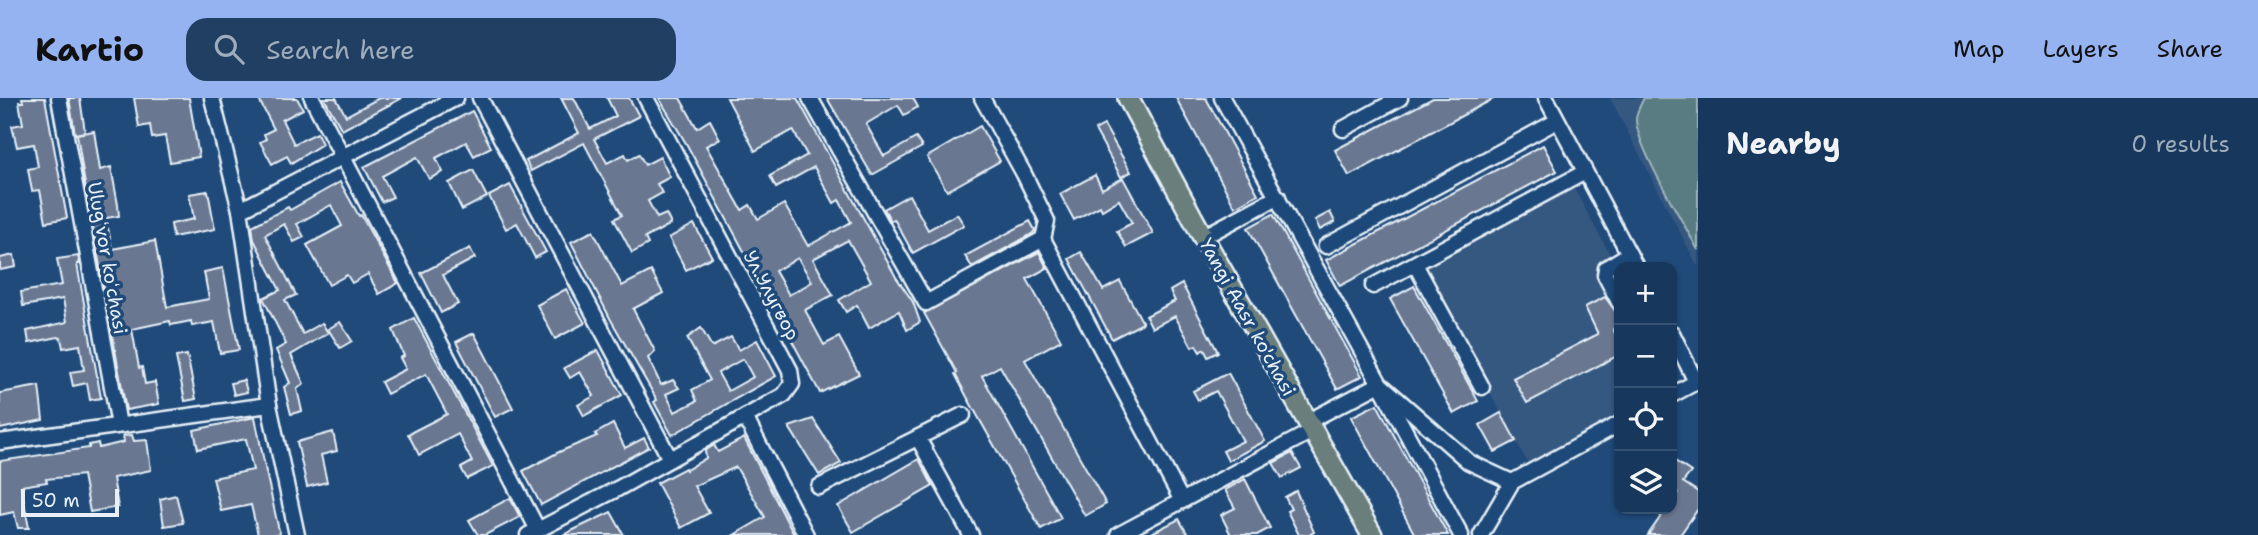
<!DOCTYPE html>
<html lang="en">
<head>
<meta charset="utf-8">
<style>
	:root { --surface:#17385c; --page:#203f62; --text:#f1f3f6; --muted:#9eacbb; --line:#365272; --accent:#95b2f1 }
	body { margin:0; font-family:"Shantell Sans",sans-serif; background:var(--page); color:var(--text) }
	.controls { position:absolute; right:21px; bottom:21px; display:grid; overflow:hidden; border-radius:14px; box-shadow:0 2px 5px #0004 }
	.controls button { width:63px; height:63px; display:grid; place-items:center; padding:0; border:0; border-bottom:2px solid var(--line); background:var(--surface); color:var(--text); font:35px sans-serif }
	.scale { position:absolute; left:21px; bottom:18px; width:98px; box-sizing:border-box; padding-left:7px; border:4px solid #e8f1f8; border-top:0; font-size:19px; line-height:24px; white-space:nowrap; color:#e8f1f8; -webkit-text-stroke:5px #1f4a7a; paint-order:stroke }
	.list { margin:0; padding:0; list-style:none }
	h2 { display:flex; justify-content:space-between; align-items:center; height:91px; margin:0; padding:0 28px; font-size:30px }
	h2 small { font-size:23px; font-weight:400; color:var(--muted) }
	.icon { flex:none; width:38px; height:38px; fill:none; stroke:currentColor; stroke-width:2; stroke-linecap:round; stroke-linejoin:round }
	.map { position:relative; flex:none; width:1698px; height:437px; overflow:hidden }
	header { display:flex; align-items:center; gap:42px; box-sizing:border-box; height:98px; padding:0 35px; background:var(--accent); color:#111 }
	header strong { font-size:33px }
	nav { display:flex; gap:38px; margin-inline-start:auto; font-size:24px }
	.search { width:490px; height:63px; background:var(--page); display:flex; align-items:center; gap:18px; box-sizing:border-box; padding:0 24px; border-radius:21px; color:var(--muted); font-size:26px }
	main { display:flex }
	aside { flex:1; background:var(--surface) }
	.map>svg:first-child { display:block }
	.built { fill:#365881 }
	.green { fill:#587c81; stroke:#a0b6bc; stroke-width:2 }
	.building { fill:#6b7791; stroke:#e8f1f8; stroke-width:2; fill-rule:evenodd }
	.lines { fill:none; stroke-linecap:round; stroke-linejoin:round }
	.minor-casing { stroke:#e8f1f8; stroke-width:19 }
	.major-casing { stroke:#e8f1f8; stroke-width:24 }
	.minor { stroke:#1f4a7a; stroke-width:14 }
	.major { stroke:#6b7f7c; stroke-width:19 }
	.labels { text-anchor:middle; stroke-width:7; stroke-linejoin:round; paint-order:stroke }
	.street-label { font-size:19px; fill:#e8f1f8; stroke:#1f4a7a }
</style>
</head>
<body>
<header>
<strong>Kartio</strong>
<div class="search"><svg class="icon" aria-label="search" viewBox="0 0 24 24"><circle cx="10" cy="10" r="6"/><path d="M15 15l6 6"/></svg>Search here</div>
<nav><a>Map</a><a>Layers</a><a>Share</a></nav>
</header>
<main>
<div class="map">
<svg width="1698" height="437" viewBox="0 0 1698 437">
	<rect width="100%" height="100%" fill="#1f4a7a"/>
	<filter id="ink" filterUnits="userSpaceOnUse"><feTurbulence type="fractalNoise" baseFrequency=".0143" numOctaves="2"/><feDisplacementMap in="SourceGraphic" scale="14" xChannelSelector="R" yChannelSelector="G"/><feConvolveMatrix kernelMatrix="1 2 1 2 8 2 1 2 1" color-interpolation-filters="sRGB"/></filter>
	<g filter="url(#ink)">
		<g class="built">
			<polygon points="1610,0 1698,0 1698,169"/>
			<polygon points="1570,83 1619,173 1619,319 1529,367 1420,164"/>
		</g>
		<path class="green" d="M1644,0H1698V152C1684,125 1635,47 1636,20C1637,13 1641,6 1644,0Z"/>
		<g class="building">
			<polygon points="22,0 45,0 67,120 46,124 40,92 32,93 28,71 38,69 34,46 17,49 12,28 23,26 19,4 23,4"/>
			<polygon points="69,0 80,0 85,34 75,36"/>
			<polygon points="134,0 189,0 199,59 170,64 165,38 152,40 150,27 139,29"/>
			<polygon points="258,0 297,0 303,11 282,22 294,46 317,35 322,46 291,65 287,58 272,66 260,44 266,41 264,36 274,31"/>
			<polygon points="324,0 336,0 346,18 379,0 402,0 342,32"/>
			<polygon points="561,0 574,0 590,31 616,18 607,0 629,0 639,18 594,41 607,65 625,56 628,62 639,56 645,67 660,59 670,79 657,86 662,95 648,103 657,120 666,116 671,126 645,140 648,146 632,155 614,121 622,117 584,45 531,73 526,63 579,35"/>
			<path d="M659,0H680L697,30L710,22L720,41L706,48L742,112L750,107L758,121L784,106L808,148L851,124L839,102L834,105L814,69L776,90L770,78L807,57L793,32L755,53L727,0H797L896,179L913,204L920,224L907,232L899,213L869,230L857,207L846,214L839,202L871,183L848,142L813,161L833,197L805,212L824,247L839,239L859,276L820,295L687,47ZM798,160L812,184L789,197L775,173Z"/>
			<polygon points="827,0 913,0 918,9 904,17 898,7 866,26 884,58 916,40 922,49 872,77"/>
			<polygon points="1176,0 1206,0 1258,96 1235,109"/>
			<polygon points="1433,0 1495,0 1349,78 1335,52"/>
			<polygon points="472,13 491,49 474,58 466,44 436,60 443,74 429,81 417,59 382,78 393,99 382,104 364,69"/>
			<polygon points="1104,27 1131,74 1121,79 1095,32"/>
			<polygon points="980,28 1000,63 947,93 927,59"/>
			<polygon points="94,33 100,72 111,69 118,107 119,118 106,120 112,151 155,143 167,209 209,201 204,174 223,170 239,252 220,255 214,224 192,228 191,223 171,227 170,223 132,231 139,270 142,269 145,286 155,284 159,306 126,312 83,75 77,36"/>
			<polygon points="1543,47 1557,73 1340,188 1326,162"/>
			<polygon points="473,72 487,99 462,112 449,85"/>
			<polygon points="1095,77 1102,91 1123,80 1153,135 1126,149 1117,133 1132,125 1119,102 1102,112 1100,108 1074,122 1060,96"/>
			<polygon points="340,84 359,118 361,117 398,185 379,196 368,176 352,185 347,177 329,187 307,147 342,128 331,107 297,126 304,139 294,144 284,126 265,137 296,197 285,202 303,236 322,225 328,235 291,257 304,286 297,291 302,313 291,316 284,289 290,285 276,252 286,246 263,200 280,192 254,142 252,128 288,109 290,112"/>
			<polygon points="510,87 546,154 535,160 517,125 506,131 489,98"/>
			<polygon points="208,93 215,131 173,139 171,126 194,121 189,96"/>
			<polygon points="909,97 928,132 957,116 964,127 913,155 894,121 891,123 884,111"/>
			<polygon points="1330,114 1335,124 1320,132 1315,122"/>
			<polygon points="1273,116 1362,278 1337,291 1248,130"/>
			<polygon points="1030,123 1035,132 1032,136 972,169 965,158"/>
			<polygon points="694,126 712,159 686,172 669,140"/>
			<path d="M593,133L622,188L651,173L663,195L633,211L655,253L648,260L661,287L673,282L679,290L666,296L675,314L697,303L692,292L710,282L687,240L701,230L712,249L731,239L739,252L757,242L776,278L672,337L654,304L657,302L611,222L571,144ZM743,261L753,279L728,293L718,275Z"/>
			<polygon points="470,150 475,160 443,177 458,206 441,215 421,175"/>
			<polygon points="1039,154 1047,170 1027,181 1061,242 1025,262 1106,406 1085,418 1000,268 982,278 1061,420 1041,431 967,299 955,276 957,275 924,215"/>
			<polygon points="1081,154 1103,192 1120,183 1143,225 1112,241 1069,161"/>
			<polygon points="14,157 16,169 0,172 0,160"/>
			<polygon points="78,158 80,166 77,166 101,300 90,302 87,285 73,288 70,274 84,272 80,247 63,250 61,240 58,239 29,245 27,233 67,224 63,201 23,208 21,194 62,187 57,161"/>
			<polygon points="1182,186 1218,254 1208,259 1204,251 1200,254 1196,247 1192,249 1175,218 1152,230 1146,218 1175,203 1170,193"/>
			<polygon points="1414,188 1478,303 1454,316 1390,201"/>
			<polygon points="566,191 585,225 555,241 537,207"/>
			<polygon points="1605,199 1619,218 1619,227 1613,231 1619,243 1619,257 1527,305 1513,280 1598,236 1585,209"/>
			<polygon points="414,220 493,368 467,381 461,370 472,364 458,336 419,357 408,336 447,316 426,276 387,296 381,284 406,271 400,260 404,258 393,232"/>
			<polygon points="340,224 352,243 340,250 328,231"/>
			<polygon points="474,235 513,310 495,319 456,244"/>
			<polygon points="598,252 622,297 584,318 578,307 594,298 580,274 570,280 564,270"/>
			<polygon points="187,257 196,301 185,303 176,259"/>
			<polygon points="1228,275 1265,343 1228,363 1223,353 1243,343 1216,293 1198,302 1193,293"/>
			<polygon points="244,282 247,294 234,297 231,285"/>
			<polygon points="39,288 43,322 0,331 0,295"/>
			<polygon points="1377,306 1448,437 1415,437 1351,319"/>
			<polygon points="1501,315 1516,343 1495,354 1480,327"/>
			<polygon points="255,319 266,374 280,437 258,437 251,407 221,413 213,380 253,372 246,341 198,351 194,332"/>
			<polygon points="813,321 841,365 819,377 789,329"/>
			<polygon points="613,326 625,350 644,340 649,349 541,407 523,373 559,354 597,338 595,336"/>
			<polygon points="333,334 337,353 321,357 327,384 307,389 297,344"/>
			<polygon points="132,337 134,343 147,342 151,372 113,380 118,409 90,414 83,377 46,381 47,384 21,388 29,430 18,430 14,414 0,417 0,363 89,350 89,347 98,345 99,350 124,344 123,338"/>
			<polygon points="744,340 794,437 734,437 765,419 736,369 694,388 709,415 681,430 657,385 685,370 686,372 706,360 705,353 714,347 718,354"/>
			<polygon points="1292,355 1301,370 1282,380 1273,365"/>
			<polygon points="919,361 933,388 853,434 838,408"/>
			<polygon points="1672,361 1691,374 1683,384 1698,394 1698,411 1680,437 1648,437 1666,411 1672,411 1672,402 1678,394 1672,401"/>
			<polygon points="1245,381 1270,430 1257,437 1231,437 1221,417 1235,410 1225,392"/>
			<polygon points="1296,393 1314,434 1309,437 1299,437 1287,413 1291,411 1285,399"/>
			<polygon points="176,397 183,425 164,428 160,401"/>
			<polygon points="510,400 520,419 485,437 478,437 469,422"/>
			<polygon points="611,414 624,437 563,437"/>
			<polygon points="1179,421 1188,437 1148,437"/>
		</g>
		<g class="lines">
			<g class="minor-casing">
				<g id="minor">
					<polyline points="59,0 119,327"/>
					<polyline points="212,0 240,112 269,307 297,437"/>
					<polyline points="312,0 538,432"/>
					<polyline points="480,0 670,361"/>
					<polyline points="810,0 926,205 1043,141 1182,403"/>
					<polyline points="982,0 1024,76 1047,123 1043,141"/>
					<polyline points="1222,0 1380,286 1469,364 1512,384"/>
					<polyline points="1546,0 1636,169"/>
					<polyline points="1343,31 1400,0"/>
					<polyline points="240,112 456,0"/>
					<polyline points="1203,139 1278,99"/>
					<polyline points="1326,148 1557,23"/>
					<polyline points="1415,166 1482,289"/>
					<polyline points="1373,188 1585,74"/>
					<polyline points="1619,204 1605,177 1606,170 1629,156"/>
					<polyline points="1672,235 1696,284"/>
					<polyline points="1672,297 1698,283"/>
					<polyline points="745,319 806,437"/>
					<polyline points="1307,324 1380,286 1461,437"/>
					<polyline points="918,340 971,437"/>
					<polyline points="0,344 269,307"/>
					<polyline points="819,389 963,317"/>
					<polyline points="528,437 619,390 784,297 792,286 790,272 646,0"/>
					<polyline points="1118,437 1312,333"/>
					<polyline points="1481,437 1512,384 1619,326"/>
				</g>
			</g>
			<g class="major-casing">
				<polyline id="major" points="1128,0 1203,139 1372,437"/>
			</g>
			<use href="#minor" class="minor"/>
			<use href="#major" class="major"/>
		</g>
	</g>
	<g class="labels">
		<g class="street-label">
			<text transform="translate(108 160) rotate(80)" y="7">Ulugʻvor koʻchasi</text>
			<text transform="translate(772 197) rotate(62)" y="7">Ул.Улугвор</text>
			<text transform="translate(1248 219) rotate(61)" y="7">Yangi Aasr ko'chasi</text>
		</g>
	</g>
</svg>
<div class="controls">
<button>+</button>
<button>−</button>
<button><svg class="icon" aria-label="locate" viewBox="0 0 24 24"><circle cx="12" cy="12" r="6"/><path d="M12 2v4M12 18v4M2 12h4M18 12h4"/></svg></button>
<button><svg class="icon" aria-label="layers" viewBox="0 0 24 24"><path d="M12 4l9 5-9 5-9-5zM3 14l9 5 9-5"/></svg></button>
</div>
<div class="scale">50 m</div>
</div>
<aside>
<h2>Nearby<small>0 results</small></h2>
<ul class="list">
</ul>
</aside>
</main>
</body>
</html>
